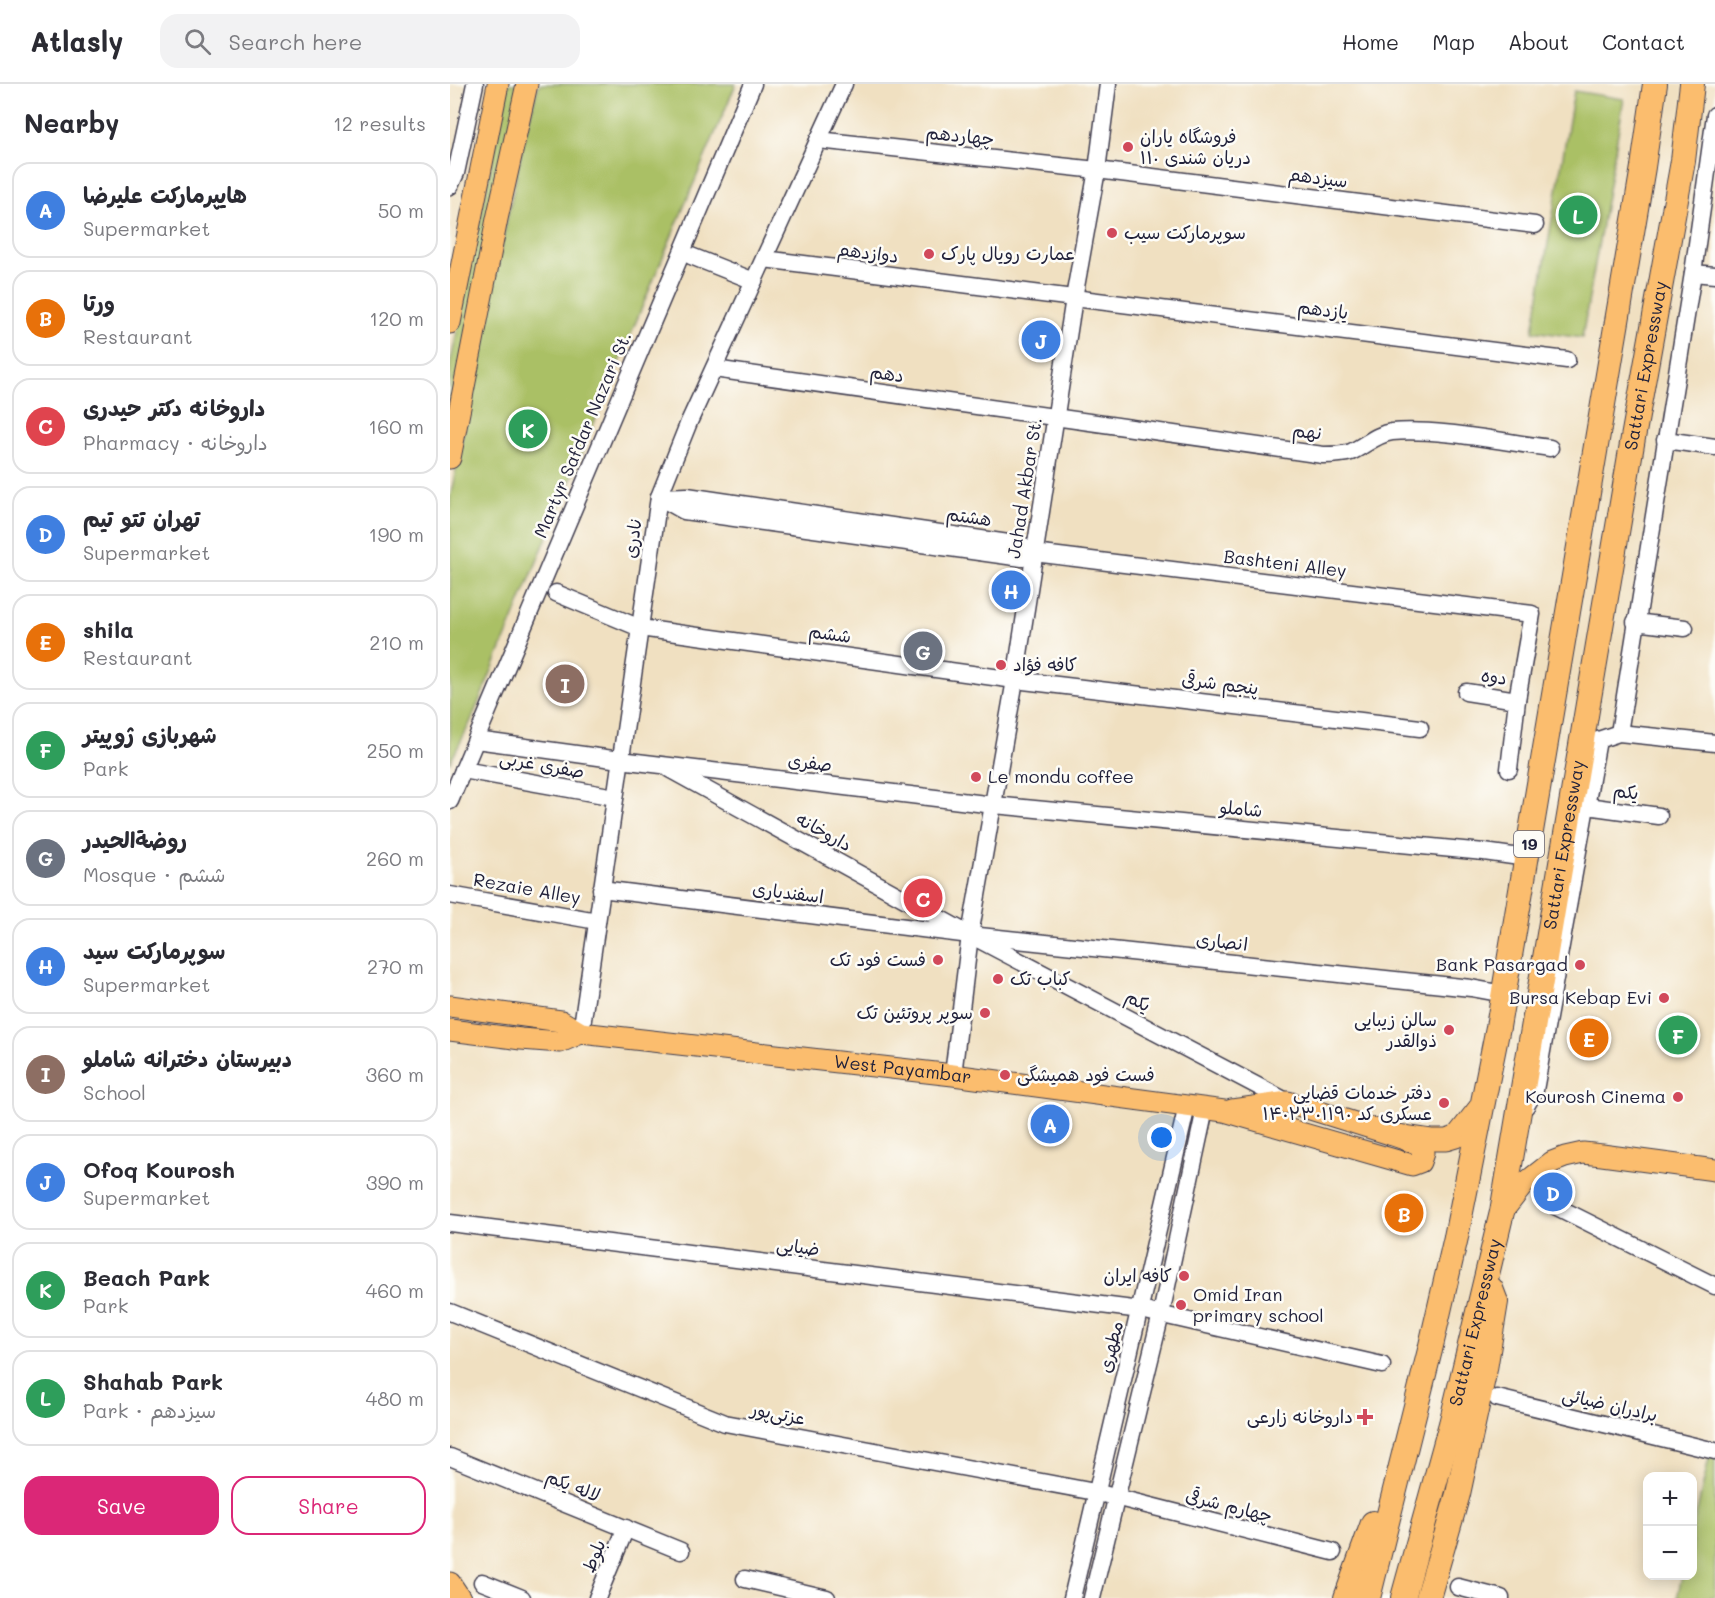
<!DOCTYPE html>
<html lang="en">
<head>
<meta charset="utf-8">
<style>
	:root { --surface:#fff; --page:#f2f2f3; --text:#2b2b33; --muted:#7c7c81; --line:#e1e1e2; --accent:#db2777 }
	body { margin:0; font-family:Mali,"Playpen Sans Arabic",sans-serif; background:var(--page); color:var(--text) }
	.controls { position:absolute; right:18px; bottom:18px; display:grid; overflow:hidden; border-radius:12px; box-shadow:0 3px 15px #0003 }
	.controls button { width:54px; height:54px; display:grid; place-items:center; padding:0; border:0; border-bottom:2px solid var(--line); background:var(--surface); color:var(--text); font:30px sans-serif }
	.you { position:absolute; left:712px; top:1054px; width:21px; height:21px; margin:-15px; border:4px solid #fff; border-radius:50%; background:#1a73e8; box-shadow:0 0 0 9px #1a73e833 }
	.badge { display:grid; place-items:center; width:39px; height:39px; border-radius:50%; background:var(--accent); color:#fff; font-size:20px; font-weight:700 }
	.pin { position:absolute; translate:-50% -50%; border:3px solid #fff; box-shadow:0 2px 6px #0006 }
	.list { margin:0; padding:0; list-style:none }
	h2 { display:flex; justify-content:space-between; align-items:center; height:78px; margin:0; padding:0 24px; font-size:26px }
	h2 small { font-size:20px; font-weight:400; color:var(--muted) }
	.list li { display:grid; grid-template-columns:39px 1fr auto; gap:18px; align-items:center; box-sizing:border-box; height:96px; margin:0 12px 12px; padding:0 12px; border:2px solid var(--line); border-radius:18px }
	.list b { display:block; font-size:22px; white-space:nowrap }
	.list p { margin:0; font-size:20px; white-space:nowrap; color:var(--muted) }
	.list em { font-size:20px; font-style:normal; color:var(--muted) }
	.actions { display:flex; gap:12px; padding:18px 24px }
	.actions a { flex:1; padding:14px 0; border:2px solid var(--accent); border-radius:18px; text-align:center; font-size:21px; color:var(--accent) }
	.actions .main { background:var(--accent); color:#fff }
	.icon { flex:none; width:33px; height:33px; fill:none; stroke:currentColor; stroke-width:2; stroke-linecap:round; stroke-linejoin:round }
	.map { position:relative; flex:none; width:1265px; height:1514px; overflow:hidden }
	header { display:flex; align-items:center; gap:36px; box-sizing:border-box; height:84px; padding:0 30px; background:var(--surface); border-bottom:2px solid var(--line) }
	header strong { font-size:28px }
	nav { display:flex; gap:33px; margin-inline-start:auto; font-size:21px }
	.search { width:420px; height:54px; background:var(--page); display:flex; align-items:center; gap:15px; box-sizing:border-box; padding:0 21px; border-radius:18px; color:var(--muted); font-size:22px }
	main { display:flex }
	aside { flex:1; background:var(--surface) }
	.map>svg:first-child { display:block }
	.green { fill:#aac065; stroke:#667150; stroke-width:1.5 }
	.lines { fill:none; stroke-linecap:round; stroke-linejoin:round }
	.minor-casing { stroke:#413e4f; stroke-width:19 }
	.major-casing { stroke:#413e4f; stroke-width:23 }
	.highway-casing { stroke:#413e4f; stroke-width:26 }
	.minor { stroke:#fff; stroke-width:16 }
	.major { stroke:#fbbd6e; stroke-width:21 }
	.highway { stroke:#fbbd6e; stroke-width:24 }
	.poi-dot { fill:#d1495b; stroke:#fdfcf7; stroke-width:2 }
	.labels { text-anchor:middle; stroke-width:5; stroke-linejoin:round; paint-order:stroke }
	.shield { fill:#fdfcf7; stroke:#646373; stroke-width:1.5 }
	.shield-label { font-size:16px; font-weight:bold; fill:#22223b }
	.street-label { font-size:18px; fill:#22223b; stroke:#fdfcf7 }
	.poi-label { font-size:18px; fill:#22223b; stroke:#fdfcf7; text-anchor:end }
</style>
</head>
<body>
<header>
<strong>Atlasly</strong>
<div class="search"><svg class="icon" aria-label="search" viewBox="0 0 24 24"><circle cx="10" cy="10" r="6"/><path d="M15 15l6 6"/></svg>Search here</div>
<nav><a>Home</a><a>Map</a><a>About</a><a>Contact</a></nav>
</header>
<main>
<aside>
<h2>Nearby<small>12 results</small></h2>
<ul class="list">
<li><span class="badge" style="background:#3f7fe0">A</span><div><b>هایپرمارکت علیرضا</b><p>Supermarket</p></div><em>50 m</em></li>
<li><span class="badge" style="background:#e8710a">B</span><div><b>ورتا</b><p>Restaurant</p></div><em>120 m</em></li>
<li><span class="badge" style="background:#e0444e">C</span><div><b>داروخانه دکتر حیدری</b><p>Pharmacy · داروخانه</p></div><em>160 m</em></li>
<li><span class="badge" style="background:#3f7fe0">D</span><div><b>تهران تتو تیم</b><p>Supermarket</p></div><em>190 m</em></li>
<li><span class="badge" style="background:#e8710a">E</span><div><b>shila</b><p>Restaurant</p></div><em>210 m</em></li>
<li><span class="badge" style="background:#2e9e5b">F</span><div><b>شهربازی ژوپیتر</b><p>Park</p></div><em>250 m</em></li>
<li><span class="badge" style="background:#6b7280">G</span><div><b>روضةالحیدر</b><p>Mosque · ششم</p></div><em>260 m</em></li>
<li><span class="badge" style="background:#3f7fe0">H</span><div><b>سوپرمارکت سید</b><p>Supermarket</p></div><em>270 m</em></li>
<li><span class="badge" style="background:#8d6e63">I</span><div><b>دبیرستان دخترانه شاملو</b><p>School</p></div><em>360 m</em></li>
<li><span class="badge" style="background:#3f7fe0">J</span><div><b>Ofoq Kourosh</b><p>Supermarket</p></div><em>390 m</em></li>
<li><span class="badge" style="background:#2e9e5b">K</span><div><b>Beach Park</b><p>Park</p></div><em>460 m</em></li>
<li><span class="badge" style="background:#2e9e5b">L</span><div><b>Shahab Park</b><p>Park · سیزدهم</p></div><em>480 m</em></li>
</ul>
<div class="actions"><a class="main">Save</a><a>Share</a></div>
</aside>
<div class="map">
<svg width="1265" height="1514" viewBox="0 0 1265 1514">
	<rect width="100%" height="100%" fill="#fdfcf7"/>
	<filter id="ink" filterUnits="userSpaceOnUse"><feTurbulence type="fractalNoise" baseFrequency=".0167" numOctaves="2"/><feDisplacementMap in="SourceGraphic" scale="12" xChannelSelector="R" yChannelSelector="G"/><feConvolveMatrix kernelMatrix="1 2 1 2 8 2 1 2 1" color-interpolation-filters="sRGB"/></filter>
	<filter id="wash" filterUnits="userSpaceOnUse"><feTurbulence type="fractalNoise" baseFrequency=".008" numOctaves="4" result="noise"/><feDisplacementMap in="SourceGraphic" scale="24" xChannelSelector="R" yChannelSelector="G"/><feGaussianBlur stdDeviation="1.35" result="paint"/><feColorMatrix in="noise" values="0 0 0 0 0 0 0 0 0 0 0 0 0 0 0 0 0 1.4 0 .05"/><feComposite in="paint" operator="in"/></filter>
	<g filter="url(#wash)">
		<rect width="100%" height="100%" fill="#f0e0c1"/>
		<g class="green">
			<polygon points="58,0 71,0 0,340 0,281"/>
			<path d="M89,0H286C195,212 109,426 20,639L0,679V414L58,131L76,47Z"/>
			<polygon points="1124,7 1174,15 1132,254 1083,247"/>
			<polygon points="1260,1370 1265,1371 1265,1512 1258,1514 1227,1514 1232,1492 1242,1492 1243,1444"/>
		</g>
	</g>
	<g filter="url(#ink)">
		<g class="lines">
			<g class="minor-casing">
				<g id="minor">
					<polyline points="368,56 647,86 1085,141"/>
					<polyline points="0,102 6,89 25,0"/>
					<polyline points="241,172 304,197"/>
					<polyline points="314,175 1117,276"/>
					<polyline points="1243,189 1265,191"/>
					<path d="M264,285L873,371C882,371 892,371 901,368C915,362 926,350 942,348C989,344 1052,358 1100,364"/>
					<polyline points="1215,356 1265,363"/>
					<polyline points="209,413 234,427 572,474 584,469 1082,530 1067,616 1059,685"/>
					<polyline points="210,413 237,412 572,461 584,469"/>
					<polyline points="106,509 190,544 565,596 970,644"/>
					<polyline points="1185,538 1235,544"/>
					<polyline points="1016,608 1067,616"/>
					<polyline points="1169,649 1243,189 1265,31"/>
					<polyline points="26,656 170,676 544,721 1034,768 1077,774"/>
					<polyline points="219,685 520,851 838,1018"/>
					<polyline points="13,686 165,713"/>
					<polyline points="0,717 303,0"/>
					<polyline points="1137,722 1209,732"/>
					<polyline points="151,805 520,851 1021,904 1054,910"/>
					<polyline points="0,811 147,837"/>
					<polyline points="131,949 209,413 239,338 394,0"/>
					<polyline points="503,991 520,851 565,596 624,214 647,86 658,0"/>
					<polyline points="1076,1022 1085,1006 1148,656 1169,649 1265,659"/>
					<polyline points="1097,1118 1265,1202"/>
					<polyline points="0,1139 691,1226 932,1281"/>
					<polyline points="0,1228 275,1339 645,1408 883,1468"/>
					<polyline points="1047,1314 1265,1367"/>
					<polyline points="0,1373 231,1467"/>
					<polyline points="295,1495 377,1514"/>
					<polyline points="32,1498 72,1514"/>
					<polyline points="1008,1503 1051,1514"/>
					<polyline points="147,1514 176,1444"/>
					<polyline points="622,1514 737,1022"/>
					<polyline points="642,1514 711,1230 755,1025"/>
				</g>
			</g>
			<g class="major-casing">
				<g id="major">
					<polyline points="0,239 48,0"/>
					<polyline points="0,374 47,135 77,0"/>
					<path id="s1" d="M0,922L111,937L131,949L503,991L774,1027L962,1081L970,1078L973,1069L969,1060L940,1050"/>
					<polyline points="0,946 71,955 110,958 131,949"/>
					<polyline points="782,1026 838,1018 940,1050 981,1056 996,1056 1006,1053 1032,1020"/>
					<polyline points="1052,1128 1074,1100 1102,1078 1115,1073 1133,1069 1152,1071 1265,1086"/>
					<polyline points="0,1499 10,1514"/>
				</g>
			</g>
			<g class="highway-casing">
				<g id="highway">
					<polyline points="896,1514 923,1439"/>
					<polyline points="918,1514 980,1266 1006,1153 1048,943 1193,83 1205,0"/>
					<path id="s2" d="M953,1514L1001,1340L1052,1128L1183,354L1233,77L1242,0"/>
					<polyline points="978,1514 1008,1410 1035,1285 1046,1218 1041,1205"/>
				</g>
			</g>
			<use href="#minor" class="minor"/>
			<use href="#major" class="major"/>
			<use href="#highway" class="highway"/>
		</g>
	</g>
	<g class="poi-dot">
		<circle cx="678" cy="63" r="6"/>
		<circle cx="662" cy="149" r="6"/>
		<circle cx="479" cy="170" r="6"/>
		<circle cx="551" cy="581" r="6"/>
		<circle cx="526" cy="693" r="6"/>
		<circle cx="488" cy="876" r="6"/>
		<circle cx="1130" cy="881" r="6"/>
		<circle cx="548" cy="895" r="6"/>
		<circle cx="1214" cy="914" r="6"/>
		<circle cx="535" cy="929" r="6"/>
		<circle cx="999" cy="946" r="6"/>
		<circle cx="555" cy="991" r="6"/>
		<circle cx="1228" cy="1013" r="6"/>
		<circle cx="994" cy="1019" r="6"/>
		<circle cx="734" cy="1192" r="6"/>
		<circle cx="731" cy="1221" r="6"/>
		<path d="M912 1324h6v6h6v6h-6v6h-6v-6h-6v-6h6z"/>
	</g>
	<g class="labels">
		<rect class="shield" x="1064" y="747" width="30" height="26" rx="4.5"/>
		<g class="shield-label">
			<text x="1079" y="766">19</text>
		</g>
		<g class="street-label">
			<text transform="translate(510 52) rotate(6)" y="6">چهاردهم</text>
			<text transform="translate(868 94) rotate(7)" y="6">سیزدهم</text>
			<text transform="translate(418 169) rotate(7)" y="6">دوازدهم</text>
			<text transform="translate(873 226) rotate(7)" y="6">یازدهم</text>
			<text dy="6" stroke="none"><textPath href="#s2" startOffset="1257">Sattari Expressway</textPath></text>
			<text transform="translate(437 290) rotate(8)" y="6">دهم</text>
			<text transform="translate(857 348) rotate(7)" y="6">نهم</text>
			<text transform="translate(133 351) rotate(-67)" y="6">Martyr Safdar Nazari St.</text>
			<text transform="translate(575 404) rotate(-81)" y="6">Jahad Akbar St.</text>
			<text transform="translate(519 433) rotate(8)" y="6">هشتم</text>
			<text transform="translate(183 454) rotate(-82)" y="6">نادری</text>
			<text transform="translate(835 480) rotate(7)" y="6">Bashteni Alley</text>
			<text transform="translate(380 550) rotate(8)" y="6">ششم</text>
			<text transform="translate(1044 593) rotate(9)" y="6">دوه</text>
			<text transform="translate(770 600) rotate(7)" y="6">پنجم شرقی</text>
			<text transform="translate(360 679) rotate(7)" y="6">صفری</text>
			<text transform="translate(92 681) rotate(10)" y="6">صفری غربی</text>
			<text transform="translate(1176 708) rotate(8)" y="6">یکم</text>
			<text transform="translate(791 725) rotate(5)" y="6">شاملو</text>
			<text transform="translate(374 748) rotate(29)" y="6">داروخانه</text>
			<text dy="6" stroke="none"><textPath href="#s2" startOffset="771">Sattari Expressway</textPath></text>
			<text transform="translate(77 805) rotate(10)" y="6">Rezaie Alley</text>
			<text transform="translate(338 809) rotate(7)" y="6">اسفندیاری</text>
			<text transform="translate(772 858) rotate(6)" y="6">انصاری</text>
			<text transform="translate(688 917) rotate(28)" y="6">یکم</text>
			<text dy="6" stroke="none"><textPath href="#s1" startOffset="459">West Payambar</textPath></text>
			<text transform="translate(348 1163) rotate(7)" y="6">ضیایی</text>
			<text dy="6" stroke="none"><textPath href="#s2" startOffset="285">Sattari Expressway</textPath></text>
			<text transform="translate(661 1263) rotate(-76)" y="6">مطهری</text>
			<text transform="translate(1160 1321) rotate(13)" y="6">برادران ضیائی</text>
			<text transform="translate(328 1330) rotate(11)" y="6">عزتی‌پور</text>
			<text transform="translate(123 1402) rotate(22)" y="6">لاله یکم</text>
			<text transform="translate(779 1422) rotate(14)" y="6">چهارم شرقی</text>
			<text transform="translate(144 1472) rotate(-67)" y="6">بلوط</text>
		</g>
		<g class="poi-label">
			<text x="690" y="59" text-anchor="start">فروشگاه یاران<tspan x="690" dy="21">دریان شندی ۱۱۰</tspan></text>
			<text x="674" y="155" text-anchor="start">سوپرمارکت سیب</text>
			<text x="491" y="176" text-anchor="start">عمارت رویال پارک</text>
			<text x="563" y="587" text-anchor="start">کافه فؤاد</text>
			<text x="538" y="699" text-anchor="start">Le mondu coffee</text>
			<text x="476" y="882">فست فود تک</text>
			<text x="1118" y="887">Bank Pasargad</text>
			<text x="560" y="901" text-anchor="start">کباب تک</text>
			<text x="1202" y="920">Bursa Kebap Evi</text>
			<text x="523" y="935">سوپر پروتئین تک</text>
			<text x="987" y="942">سالن زیبایی<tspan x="987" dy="21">ذوالقدر</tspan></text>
			<text x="567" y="997" text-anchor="start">فست فود همیشگی</text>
			<text x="982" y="1015">دفتر خدمات قضایی<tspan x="982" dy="21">عسکری کد ۱۴۰۲۳۰۱۱۹۰</tspan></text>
			<text x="1216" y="1019">Kourosh Cinema</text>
			<text x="722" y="1198">کافه ایران</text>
			<text x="743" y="1217" text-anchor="start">Omid Iran<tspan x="743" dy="21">primary school</tspan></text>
			<text x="903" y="1339">داروخانه زارعی</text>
		</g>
	</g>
</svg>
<div class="controls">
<button>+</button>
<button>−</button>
</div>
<div class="you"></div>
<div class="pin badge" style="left:600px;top:1040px;background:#3f7fe0">A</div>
<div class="pin badge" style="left:954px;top:1129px;background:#e8710a">B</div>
<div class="pin badge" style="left:473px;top:814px;background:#e0444e">C</div>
<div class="pin badge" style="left:1103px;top:1108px;background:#3f7fe0">D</div>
<div class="pin badge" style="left:1139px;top:954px;background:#e8710a">E</div>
<div class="pin badge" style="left:1228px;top:951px;background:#2e9e5b">F</div>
<div class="pin badge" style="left:473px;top:567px;background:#6b7280">G</div>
<div class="pin badge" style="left:561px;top:506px;background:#3f7fe0">H</div>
<div class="pin badge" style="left:115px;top:600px;background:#8d6e63">I</div>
<div class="pin badge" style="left:591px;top:256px;background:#3f7fe0">J</div>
<div class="pin badge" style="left:78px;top:345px;background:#2e9e5b">K</div>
<div class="pin badge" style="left:1128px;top:131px;background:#2e9e5b">L</div>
</div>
</main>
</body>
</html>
